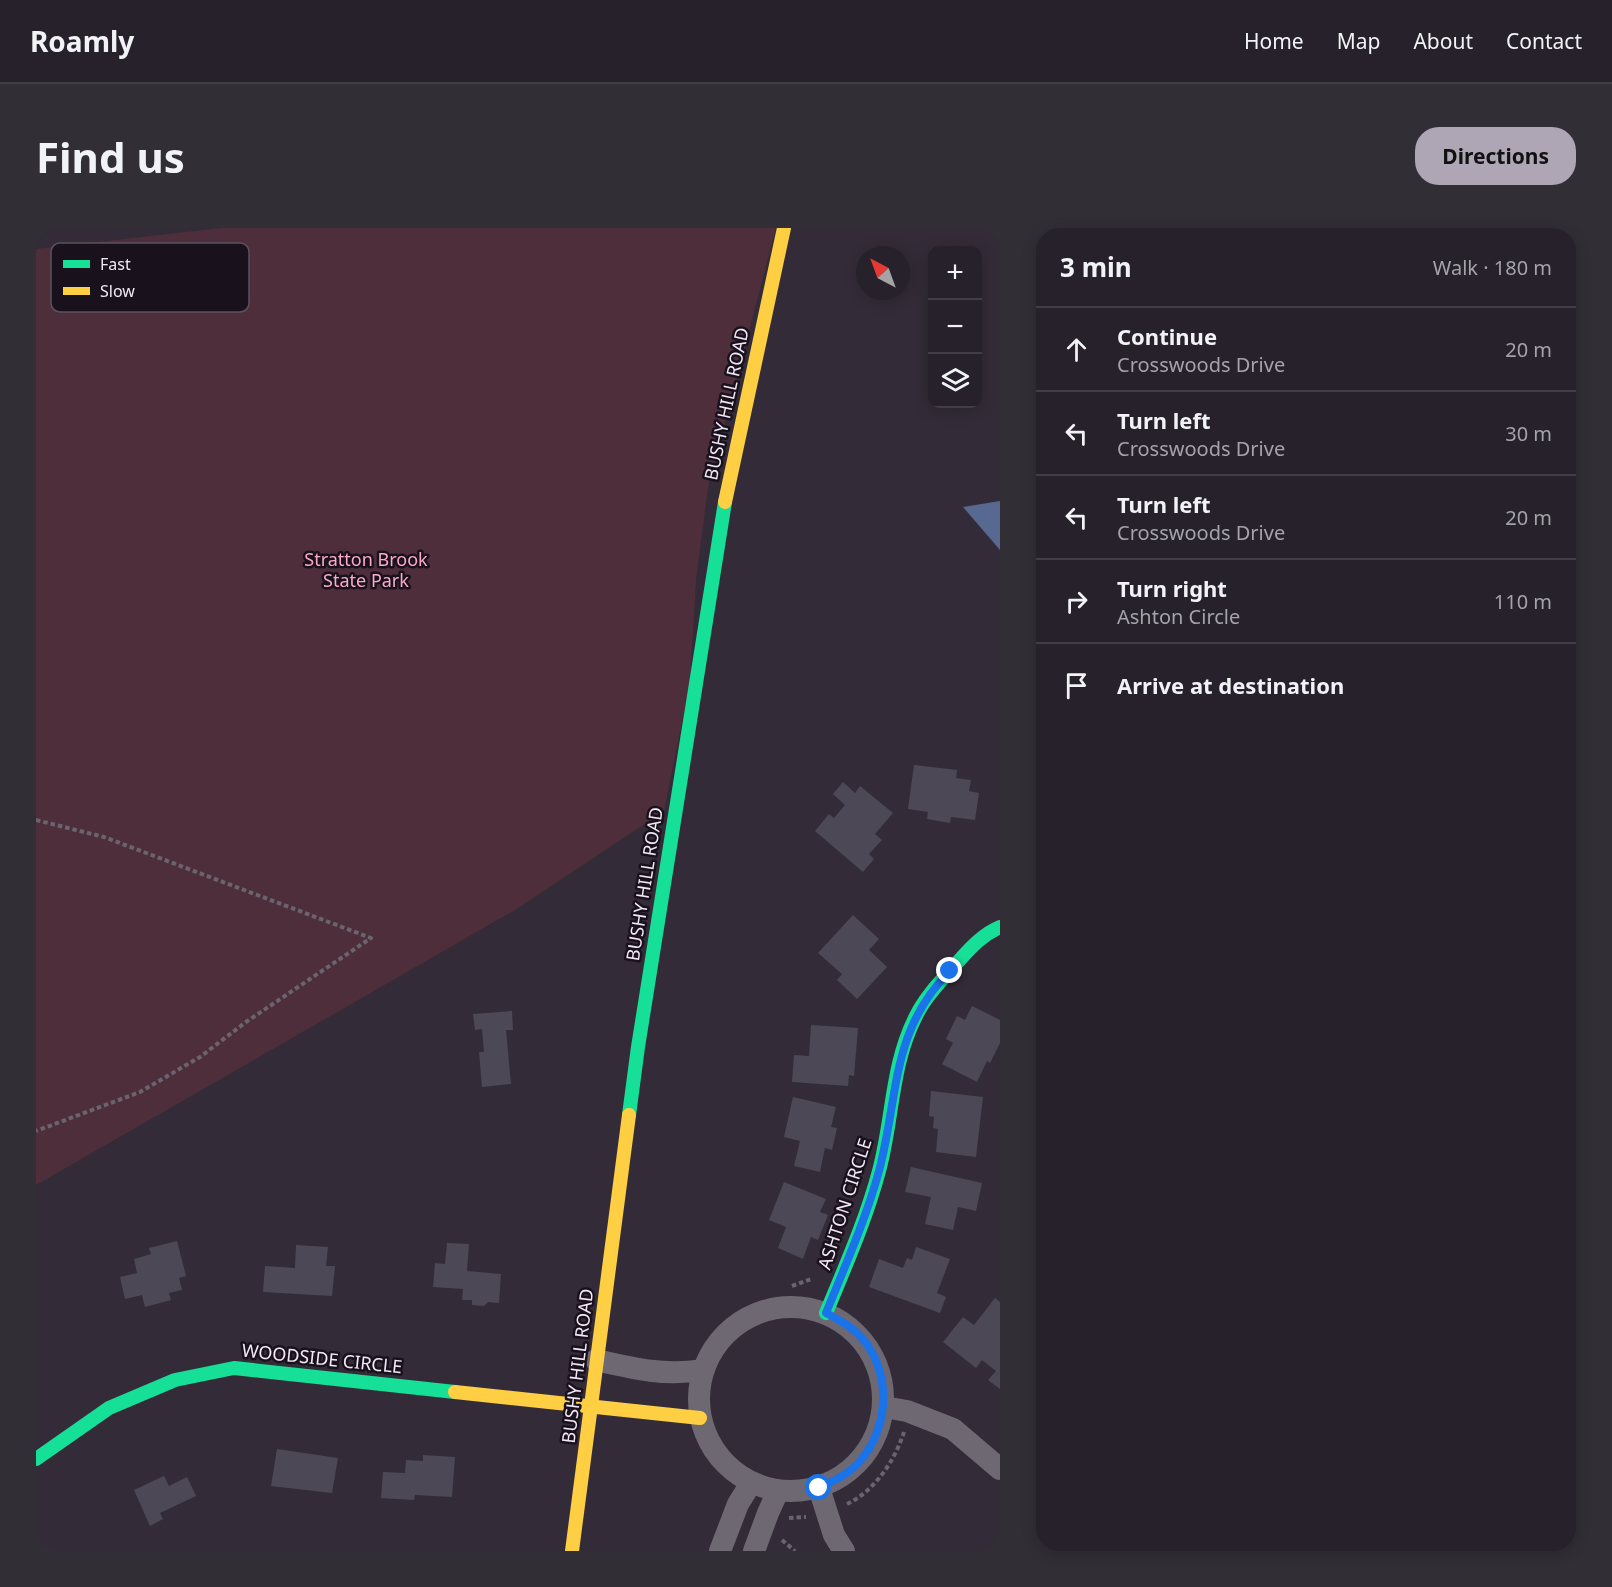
<!DOCTYPE html>
<html lang="en">
<head>
<meta charset="utf-8">
<style>
	:root { --surface:#26212a; --page:#322e36; --text:#f1f3f6; --muted:#a4a3a8; --line:#423e47; --accent:#aea6b4 }
	body { margin:0; font-family:"Noto Sans",sans-serif; background:var(--page); color:var(--text) }
	.controls { position:absolute; right:18px; top:18px; display:grid; overflow:hidden; border-radius:12px; box-shadow:0 3px 15px #0003 }
	.controls button { width:54px; height:54px; display:grid; place-items:center; padding:0; border:0; border-bottom:2px solid var(--line); background:var(--surface); color:var(--text); font:30px sans-serif }
	.compass { position:absolute; left:820px; top:18px; width:54px; height:54px; border-radius:50%; background:var(--surface); box-shadow:0 3px 15px #0003; rotate:319deg }
	.stop { position:absolute; width:18px; height:18px; margin:-14px; border:4px solid #1a73e8; border-radius:50%; background:#fff }
	.stop.end { background:#1a73e8; border-color:#fff; box-shadow:0 2px 6px #0008 }
	.list { margin:0; padding:0; list-style:none }
	h2 { display:flex; justify-content:space-between; align-items:center; height:78px; margin:0; padding:0 24px; font-size:26px }
	h2 small { font-size:20px; font-weight:400; color:var(--muted) }
	.list li { display:grid; grid-template-columns:39px 1fr auto; gap:18px; align-items:center; box-sizing:border-box; height:84px; padding:0 24px; border-top:2px solid var(--line) }
	.list b { display:block; font-size:22px; white-space:nowrap }
	.list p { margin:0; font-size:20px; white-space:nowrap; color:var(--muted) }
	.list em { font-size:20px; font-style:normal; color:var(--muted) }
	.icon { flex:none; width:33px; height:33px; fill:none; stroke:currentColor; stroke-width:2; stroke-linecap:round; stroke-linejoin:round }
	.map { position:relative; flex:none; width:964px; height:1323px; overflow:hidden; border-radius:24px }
	header { display:flex; align-items:center; gap:36px; box-sizing:border-box; height:84px; padding:0 30px; background:var(--surface); border-bottom:2px solid var(--line) }
	header strong { font-size:28px }
	nav { display:flex; gap:33px; margin-inline-start:auto; font-size:21px }
	.intro { display:flex; align-items:center; justify-content:space-between; box-sizing:border-box; height:144px; padding:0 36px }
	h1 { margin:0; font-size:42px }
	.button { padding:15px 27px; border-radius:24px; background:var(--accent); color:#111; font-size:21px; font-weight:700 }
	main { display:flex; gap:36px; padding:0 36px }
	aside { flex:1; background:var(--surface); border-radius:24px; box-shadow:0 3px 15px #0003 }
	.map>svg:first-child { display:block }
	.green { fill:#4f2e3b }
	.water { fill:#586991 }
	.building { fill:#4c4856 }
	.lines { fill:none; stroke-linecap:round; stroke-linejoin:round }
	.path { stroke:#69646e; stroke-width:4; stroke-dasharray:4.5 3; stroke-linecap:butt }
	.street { stroke:#6e6872; stroke-width:22 }
	.fast { stroke:#16e098; stroke-width:14 }
	.slow { stroke:#ffcf43; stroke-width:14 }
	.route { stroke:#1a73e8; stroke-width:8 }
	.labels { text-anchor:middle; stroke-width:5; stroke-linejoin:round; paint-order:stroke }
	.street-label { font-size:18px; fill:#f1e8f7; stroke:#19121d }
	.park-label { font-size:18px; fill:#fba9c6; stroke:#19121d }
	.key { fill:#19121d; stroke:#5a525e; stroke-width:1.5 }
	.key-label { font-size:16px; fill:#f1e8f7 }
</style>
</head>
<body>
<header>
<strong>Roamly</strong>
<nav><a>Home</a><a>Map</a><a>About</a><a>Contact</a></nav>
</header>
<div class="intro"><h1>Find us</h1><a class="button">Directions</a></div>
<main>
<div class="map">
<svg width="964" height="1323" viewBox="0 0 964 1323">
	<rect width="100%" height="100%" fill="#332c38"/>
	<polygon class="green" points="186,0 740,0 672,259 660,352 654,454 628,583 479,682 0,957 0,21"/>
	<polygon class="water" points="964,273 964,322 927,279"/>
	<g class="building">
		<polygon points="878,537 921,542 920,550 935,552 933,563 943,565 939,592 915,589 914,595 891,591 892,584 872,581"/>
		<polygon points="807,554 819,565 824,558 857,585 839,606 846,612 833,626 838,631 827,644 779,603 793,586 798,590 809,577 797,566"/>
		<polygon points="817,687 843,711 833,722 851,739 821,771 801,752 806,746 782,725"/>
		<polygon points="936,778 964,792 964,815 954,835 951,833 941,854 906,836 917,815 910,811 921,788 929,792"/>
		<polygon points="476,783 477,802 470,802 475,856 446,859 443,824 448,824 446,801 439,802 437,786"/>
		<polygon points="775,797 822,800 818,848 813,847 812,858 756,854 758,827 773,828"/>
		<polygon points="895,863 947,869 940,929 900,924 902,901 897,900 898,889 893,888"/>
		<polygon points="757,869 800,879 795,899 801,900 796,922 789,920 784,944 758,938 764,913 748,909"/>
		<polygon points="875,939 946,955 940,983 922,979 917,1002 889,996 895,969 869,964"/>
		<polygon points="748,954 790,971 784,984 792,987 782,1012 775,1009 767,1031 742,1020 750,999 733,992"/>
		<polygon points="141,1013 150,1048 143,1050 146,1062 133,1065 135,1072 109,1079 106,1067 89,1071 84,1049 101,1045 98,1031 115,1026 113,1020"/>
		<polygon points="411,1015 433,1016 431,1043 465,1046 463,1075 452,1074 448,1078 436,1077 436,1072 426,1072 427,1061 397,1059 399,1035 409,1036"/>
		<polygon points="260,1017 292,1019 290,1038 299,1038 296,1068 227,1064 229,1038 259,1040"/>
		<polygon points="880,1019 914,1031 901,1065 910,1069 904,1085 833,1059 843,1031 867,1040 871,1030 876,1032"/>
		<polygon points="959,1070 964,1074 964,1161 952,1152 960,1143 946,1132 940,1140 907,1114 927,1089 938,1097"/>
		<polygon points="241,1221 302,1230 296,1265 235,1258"/>
		<polygon points="387,1227 419,1229 416,1269 379,1267 378,1272 345,1270 347,1244 369,1245 370,1232 387,1233"/>
		<polygon points="128,1248 133,1258 151,1249 160,1268 124,1285 127,1291 114,1298 98,1262"/>
	</g>
	<g class="lines">
		<g class="path">
			<polyline points="0,592 68,609 335,710 210,794 164,829 104,864 0,903"/>
			<polyline points="756,1058 775,1051"/>
			<path d="M811,1276C839,1263 859,1232 868,1204"/>
			<polyline points="753,1290 770,1289"/>
			<polyline points="746,1312 759,1323"/>
		</g>
		<g class="street">
			<circle cx="755" cy="1171" r="92"/>
			<path d="M560,1132C599,1141 628,1148 667,1142"/>
			<polyline points="848,1179 871,1183 917,1201 964,1241"/>
			<polyline points="783,1260 798,1307 808,1323"/>
			<polyline points="684,1323 702,1276 715,1255"/>
			<polyline points="718,1323 732,1285 742,1263"/>
		</g>
		<g class="fast">
			<polyline points="593,887 602,819 689,274"/>
			<path d="M790,1085C809,1039 830,992 843,943C857,892 855,836 880,788C889,769 905,753 919,737C932,723 945,707 964,699"/>
			<polyline points="0,1231 73,1180 139,1152 198,1140 419,1164"/>
		</g>
		<g class="slow">
			<polyline points="689,274 748,0"/>
			<polyline points="419,1164 664,1190"/>
			<polyline points="536,1323 593,887"/>
		</g>
	</g>
	<g class="lines">
		<path class="route" d="M783,1260C800,1252 817,1244 828,1228C857,1190 854,1129 814,1099C806,1094 798,1089 790,1085C809,1038 830,991 843,943C863,868 854,803 914,743"/>
	</g>
	<g class="labels">
		<g class="street-label">
			<text transform="translate(691 176) rotate(-78)" y="6">BUSHY HILL ROAD</text>
			<text transform="translate(609 656) rotate(-81)" y="6">BUSHY HILL ROAD</text>
			<text transform="translate(809 976) rotate(-72)" y="6">ASHTON CIRCLE</text>
			<text transform="translate(286 1131) rotate(6)" y="6">WOODSIDE CIRCLE</text>
			<text transform="translate(542 1138) rotate(-83)" y="6">BUSHY HILL ROAD</text>
		</g>
		<g class="park-label">
			<text x="330" y="338">Stratton Brook<tspan x="330" dy="21">State Park</tspan></text>
		</g>
	</g>
	<rect x="15" y="15" width="198" height="69" rx="9" class="key"/>
	<rect x="27" y="32" width="27" height="8" fill="#16e098"/>
	<rect x="27" y="59" width="27" height="8" fill="#ffcf43"/>
	<g class="key-label">
		<text x="64" y="42">Fast</text>
		<text x="64" y="69">Slow</text>
	</g>
</svg>
<div class="controls">
<button>+</button>
<button>−</button>
<button><svg class="icon" aria-label="layers" viewBox="0 0 24 24"><path d="M12 4l9 5-9 5-9-5zM3 14l9 5 9-5"/></svg></button>
</div>
<svg class="compass" viewBox="-18 -18 36 36"><path d="M0-13l5 13h-10z" fill="#e53935"/><path d="M0 13l5-13h-10z" fill="#a4a3a8"/></svg>
<div class="stop" style="left:783px;top:1260px"></div>
<div class="stop end" style="left:914px;top:743px"></div>
</div>
<aside>
<h2>3 min<small>Walk · 180 m</small></h2>
<ul class="list">
<li><svg class="icon" aria-label="ahead" viewBox="0 0 24 24"><path d="M12 20V5M6 11l6-6 6 6"/></svg><div><b>Continue</b><p>Crosswoods Drive</p></div><em>20 m</em></li>
<li><svg class="icon" aria-label="left" viewBox="0 0 24 24"><path d="M17 20v-9H6M10 6l-5 5 5 5"/></svg><div><b>Turn left</b><p>Crosswoods Drive</p></div><em>30 m</em></li>
<li><svg class="icon" aria-label="left" viewBox="0 0 24 24"><path d="M17 20v-9H6M10 6l-5 5 5 5"/></svg><div><b>Turn left</b><p>Crosswoods Drive</p></div><em>20 m</em></li>
<li><svg class="icon" aria-label="right" viewBox="0 0 24 24"><path d="M7 20v-9h11M14 6l5 5-5 5"/></svg><div><b>Turn right</b><p>Ashton Circle</p></div><em>110 m</em></li>
<li><svg class="icon" aria-label="arrive" viewBox="0 0 24 24"><path d="M6 21V4h12l-3 4 3 4H6"/></svg><div><b>Arrive at destination</b></div></li>
</ul>
</aside>
</main>
</body>
</html>
